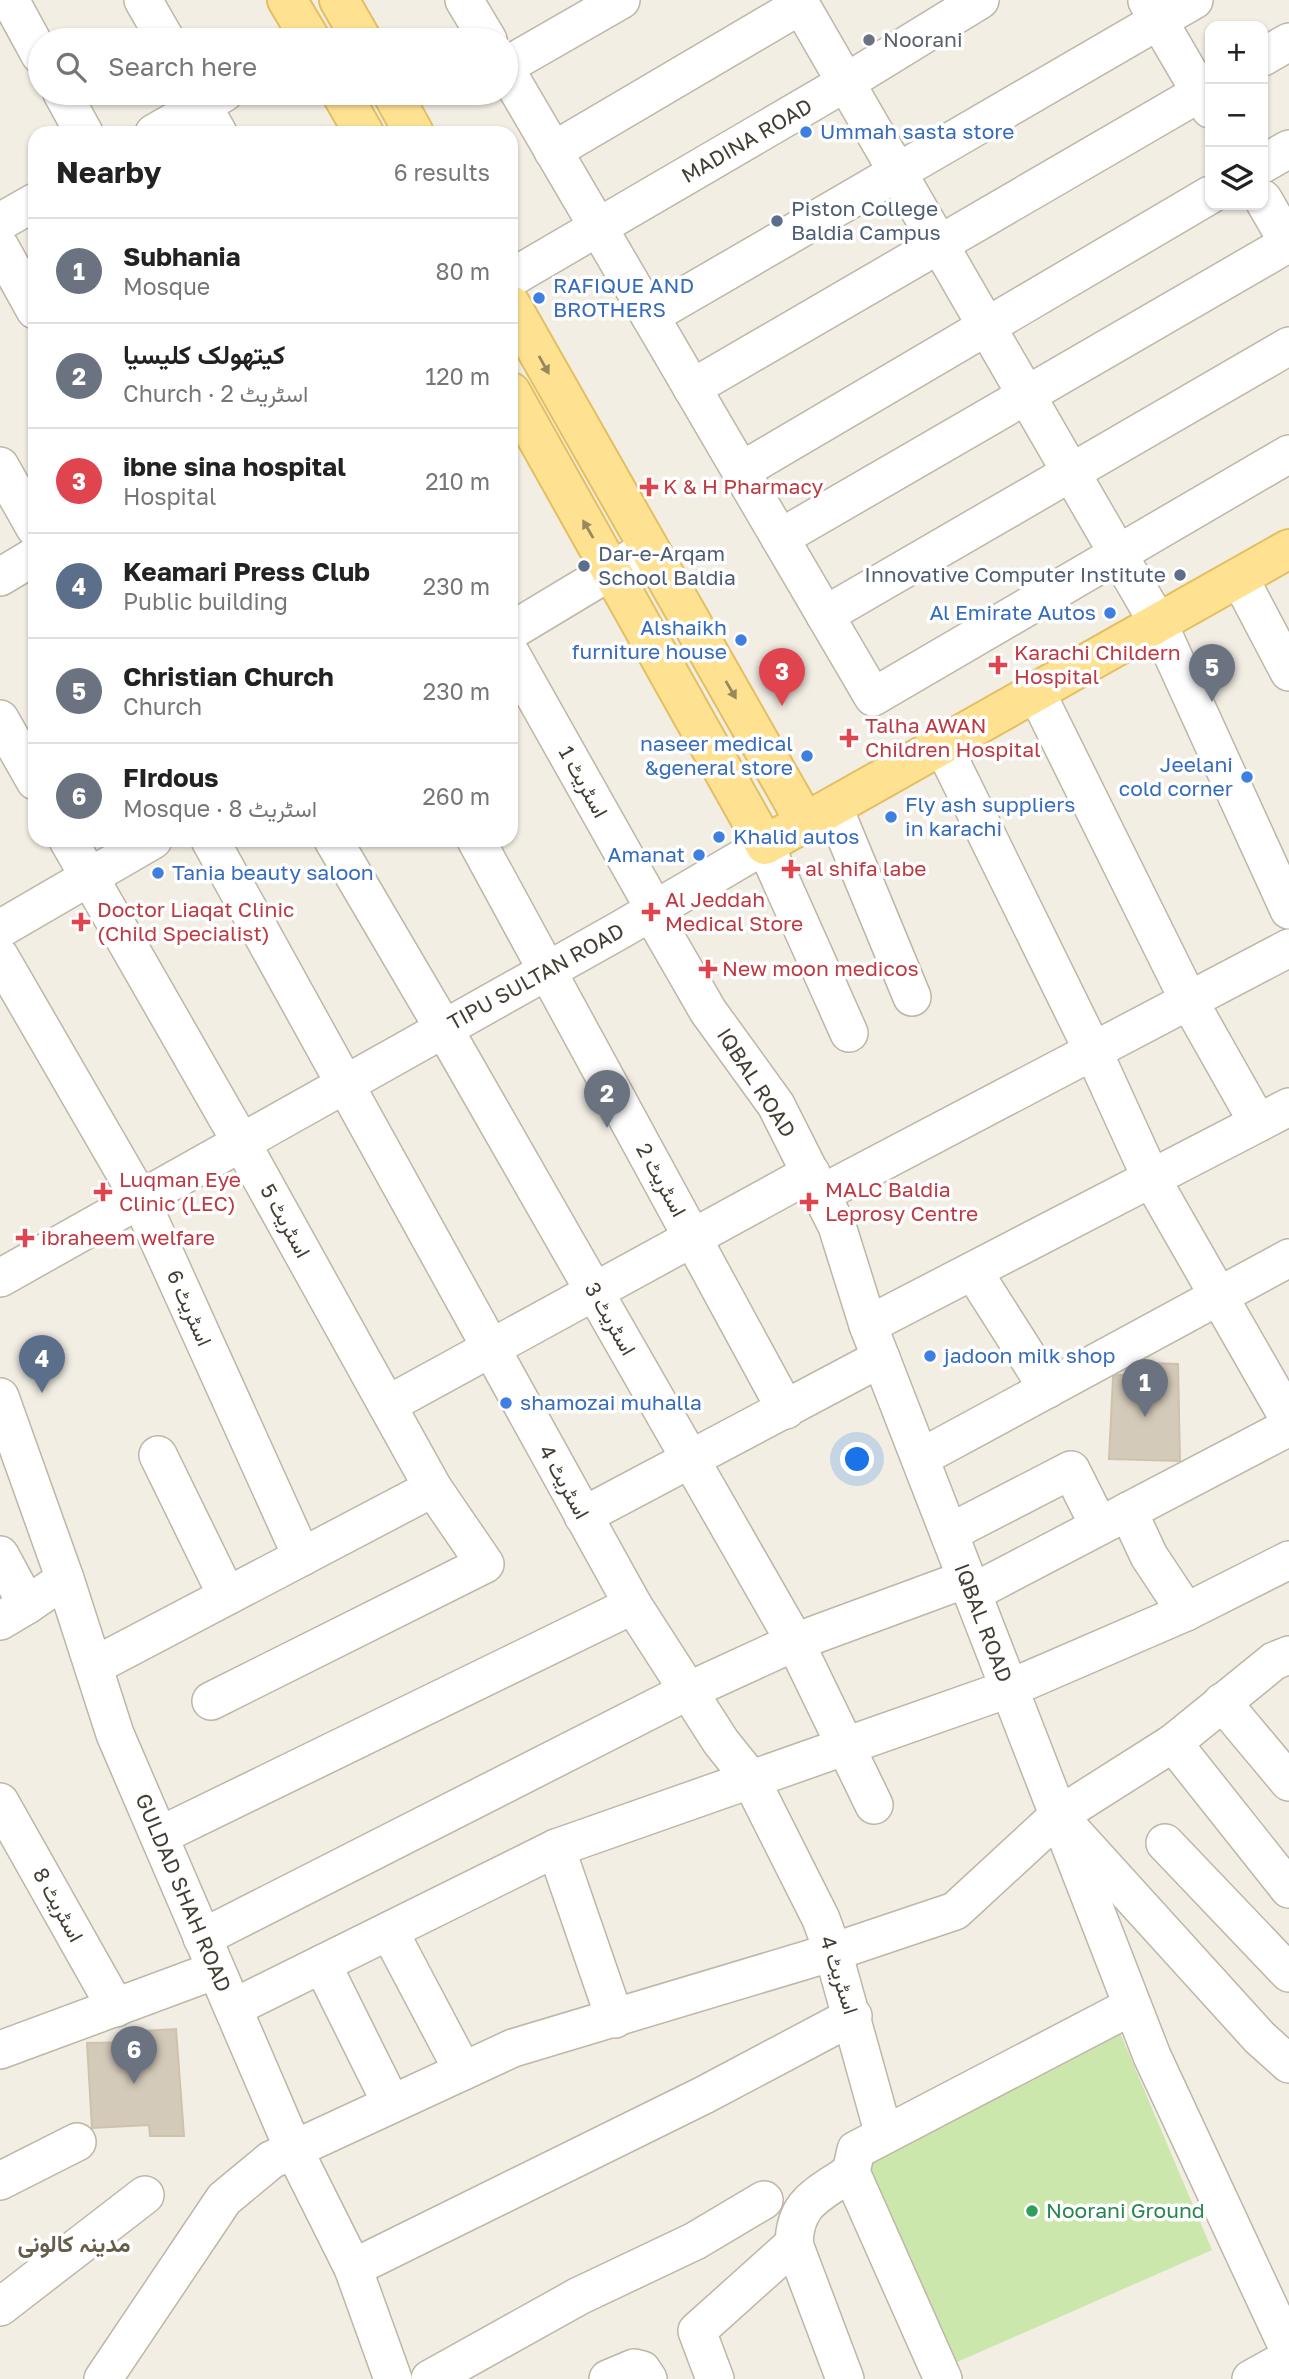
<!DOCTYPE html>
<html lang="en">
<head>
<meta charset="utf-8">
<style>
	:root { --surface:#fff; --page:#f2f2f2; --text:#222; --muted:#767676; --line:#e0e0e0; --accent:#ea580c }
	body { margin:0; font-family:"Golos Text",Vazirmatn,sans-serif; background:var(--page); color:var(--text) }
	.controls { position:absolute; right:21px; top:21px; display:grid; overflow:hidden; border-radius:14px; box-shadow:0 2px 5px #0004 }
	.controls button { width:63px; height:63px; display:grid; place-items:center; padding:0; border:0; border-bottom:2px solid var(--line); background:var(--surface); color:var(--text); font:35px sans-serif }
	.you { position:absolute; left:858px; top:1460px; width:24px; height:24px; margin:-18px; border:5px solid #fff; border-radius:50%; background:#1a73e8; box-shadow:0 0 0 10px #1a73e833 }
	.badge { display:grid; place-items:center; width:46px; height:46px; border-radius:50%; background:var(--accent); color:#fff; font-size:23px; font-weight:700 }
	.pin { position:absolute; translate:-50% -58px; filter:drop-shadow(0 2px 4px #0008) }
	.pin::after { content:''; position:absolute; top:37px; width:24px; height:21px; background:inherit; clip-path:polygon(0 0,100% 0,50% 100%) }
	.list { margin:0; padding:0; list-style:none }
	h2 { display:flex; justify-content:space-between; align-items:center; height:91px; margin:0; padding:0 28px; font-size:30px }
	h2 small { font-size:23px; font-weight:400; color:var(--muted) }
	.list li { display:grid; grid-template-columns:46px 1fr auto; gap:21px; align-items:center; box-sizing:border-box; height:105px; padding:0 28px; border-top:2px solid var(--line) }
	.list b { display:block; font-size:26px; white-space:nowrap }
	.list p { margin:0; font-size:23px; white-space:nowrap; color:var(--muted) }
	.list em { font-size:23px; font-style:normal; color:var(--muted) }
	.icon { flex:none; width:38px; height:38px; fill:none; stroke:currentColor; stroke-width:2; stroke-linecap:round; stroke-linejoin:round }
	.map { position:relative; flex:none; width:1289px; height:2379px; overflow:hidden }
	.search { position:absolute; background:var(--surface); box-shadow:0 2px 5px #0004; left:28px; top:28px; width:490px; height:77px; display:flex; align-items:center; gap:18px; box-sizing:border-box; padding:0 24px; border-radius:38px; color:var(--muted); font-size:26px }
	.panel { position:absolute; background:var(--surface); box-shadow:0 2px 5px #0004; left:28px; top:126px; width:490px; height:721px; border-radius:21px }
	.map>svg:first-child { display:block }
	.green { fill:#cbe7ac }
	.building { fill:#d4cab9; stroke:#cfc2ad; stroke-width:2 }
	.lines { fill:none; stroke-linecap:round; stroke-linejoin:round }
	.minor-casing { stroke:#beb6a7; stroke-width:40 }
	.major-casing { stroke:#e4bf61; stroke-width:42 }
	.minor { stroke:#fff; stroke-width:37 }
	.major { stroke:#ffe291; stroke-width:38 }
	.oneway { fill:#98885e }
	.worship-dot { fill:#6b7280; stroke:#fff; stroke-width:2.5 }
	.shop-dot { fill:#3f7fe0; stroke:#fff; stroke-width:2.5 }
	.service-dot { fill:#5c6f8a; stroke:#fff; stroke-width:2.5 }
	.health-dot { fill:#e0444e; stroke:#fff; stroke-width:2.5 }
	.leisure-dot { fill:#2e9e5b; stroke:#fff; stroke-width:2.5 }
	.labels { text-anchor:middle; stroke-width:7; stroke-linejoin:round; paint-order:stroke }
	.worship-label { font-size:21px; fill:#5b616d; stroke:#fff; text-anchor:start }
	.shop-label { font-size:21px; fill:#366cbe; stroke:#fff; text-anchor:start }
	.street-label { font-size:21px; fill:#443e34; stroke:#fff }
	.service-label { font-size:21px; fill:#4e5e75; stroke:#fff; text-anchor:start }
	.health-label { font-size:21px; fill:#be3a42; stroke:#fff; text-anchor:start }
	.leisure-label { font-size:21px; fill:#27864d; stroke:#fff; text-anchor:start }
	.neighbourhood-label { font-size:23px; font-weight:bold; fill:#675d4b; stroke:#fff }
</style>
</head>
<body>
<div class="map">
<svg width="1289" height="2379" viewBox="0 0 1289 2379">
	<rect width="100%" height="100%" fill="#f2eee4"/>
	<polygon class="green" points="1112,2014 1212,2250 939,2370 856,2150"/>
	<g class="building">
		<polygon points="1150,1363 1178,1364 1180,1461 1109,1459 1113,1377 1118,1375 1147,1375"/>
		<polygon points="176,2029 184,2136 150,2136 149,2125 92,2128 87,2043 144,2042 144,2031"/>
	</g>
	<g class="lines">
		<g class="minor-casing">
			<g id="minor">
				<polyline points="10,0 40,55"/>
				<polyline points="143,0 166,40"/>
				<polyline points="464,0 488,40"/>
				<polyline points="798,0 1158,623 1289,910"/>
				<polyline points="1147,1 1210,109"/>
				<polyline points="1263,57 1289,42"/>
				<polyline points="506,66 621,0"/>
				<polyline points="506,70 873,697 1289,454"/>
				<polyline points="62,93 84,133"/>
				<polyline points="195,93 218,133"/>
				<polyline points="154,133 224,93"/>
				<polyline points="553,151 801,5"/>
				<polyline points="1263,164 1289,149"/>
				<polyline points="1263,199 1289,244"/>
				<polyline points="0,222 35,202"/>
				<polyline points="0,247 35,310"/>
				<polyline points="511,278 845,83 980,0"/>
				<polyline points="650,316 1194,0"/>
				<polyline points="692,388 1210,87"/>
				<polyline points="0,466 35,528"/>
				<polyline points="741,471 1210,195"/>
				<polyline points="780,538 1289,243"/>
				<polyline points="0,577 35,556"/>
				<polyline points="1239,577 1289,672"/>
				<polyline points="825,615 1289,346"/>
				<polyline points="511,631 649,548"/>
				<polyline points="511,654 655,910"/>
				<polyline points="1036,692 1189,1001 1258,1123"/>
				<polyline points="0,719 35,781"/>
				<polyline points="942,744 1093,1051 1151,1178 1289,1419"/>
				<polyline points="833,806 912,997"/>
				<polyline points="68,840 241,1142 433,1488 485,1564 211,1701"/>
				<polyline points="210,840 633,1605 721,1742 750,1778 821,1919 833,1952 884,2135"/>
				<polyline points="333,840 444,1029 795,1642 874,1805"/>
				<polyline points="476,840 786,1410"/>
				<polyline points="651,912 708,1011 776,1105 837,1226 868,1325 1152,2056 1289,2350"/>
				<polyline points="0,929 153,840"/>
				<polyline points="0,957 140,1199 302,1557"/>
				<polyline points="821,1194 1289,948"/>
				<polyline points="973,1271 1048,1389"/>
				<polyline points="0,1278 620,930 765,845 849,1033"/>
				<polyline points="868,1325 1289,1107"/>
				<polyline points="0,1397 65,1579 115,1734 293,2148 353,2268 393,2379"/>
				<polyline points="387,1405 811,1173"/>
				<polyline points="158,1455 227,1596"/>
				<polyline points="920,1458 1289,1258"/>
				<polyline points="1128,1511 1149,1556 1186,1612"/>
				<polyline points="583,1516 881,1358"/>
				<polyline points="949,1533 1071,1470 1099,1526"/>
				<polyline points="0,1555 27,1605 65,1579"/>
				<polyline points="972,1593 1289,1427"/>
				<polyline points="0,1621 27,1605"/>
				<polyline points="94,1666 433,1488"/>
				<polyline points="1222,1702 1289,1782"/>
				<polyline points="1173,1743 1289,1889"/>
				<polyline points="0,1802 116,2008"/>
				<polyline points="1073,1832 1260,2038 1289,2064"/>
				<polyline points="159,1836 633,1605"/>
				<polyline points="1165,1843 1289,1973"/>
				<polyline points="556,1848 615,2019"/>
				<polyline points="389,1931 463,2071"/>
				<polyline points="202,1938 688,1691 795,1642 966,1579"/>
				<polyline points="322,1964 391,2103"/>
				<polyline points="233,2008 556,1848 1008,1689 1186,1612 1289,1560"/>
				<polyline points="0,2050 216,1970"/>
				<polyline points="0,2181 77,2142"/>
				<polyline points="353,2268 704,2095 853,2016"/>
				<polyline points="0,2307 145,2195"/>
				<polyline points="103,2379 224,2199 271,2160 513,2048 833,1952 955,1911 1058,1816 1173,1743 1274,1661 1289,1655"/>
				<polyline points="430,2379 579,2296 695,2241 764,2200"/>
				<polyline points="608,2379 634,2368 642,2370 648,2379"/>
				<polyline points="715,2379 697,2331 794,2244"/>
				<path d="M845,2379L794,2244C795,2201 819,2195 851,2172"/>
				<polyline points="943,2379 851,2172 856,2150 1132,2006"/>
				<polyline points="1251,2379 1289,2358"/>
			</g>
		</g>
		<g class="major-casing">
			<g id="major">
				<polyline points="287,0 311,40"/>
				<polyline points="339,0 362,40"/>
				<polyline points="341,93 364,133"/>
				<polyline points="392,93 414,133"/>
				<polyline points="511,305 805,822"/>
				<polyline points="511,392 765,845 1289,549"/>
			</g>
		</g>
		<use href="#minor" class="minor"/>
		<use href="#major" class="major"/>
	</g>
	<defs><path id="oneway-solid" d="M-6-.8H1V-3.2L6.5 0L1 3.2V.8H-6Z" transform="scale(1.75)"/></defs>
	<g class="oneway">
		<use href="#oneway-solid" transform="translate(544 365) rotate(61)"/>
		<use href="#oneway-solid" transform="translate(588 529) rotate(-120)"/>
		<use href="#oneway-solid" transform="translate(731 690) rotate(60)"/>
	</g>
	<circle class="worship-dot" cx="869" cy="40" r="7"/>
	<g class="shop-dot">
		<circle cx="806" cy="132" r="7"/>
		<circle cx="539" cy="298" r="7"/>
		<circle cx="1110" cy="613" r="7"/>
		<circle cx="741" cy="640" r="7"/>
		<circle cx="807" cy="756" r="7"/>
		<circle cx="1247" cy="777" r="7"/>
		<circle cx="891" cy="817" r="7"/>
		<circle cx="719" cy="837" r="7"/>
		<circle cx="699" cy="855" r="7"/>
		<circle cx="158" cy="873" r="7"/>
		<circle cx="930" cy="1356" r="7"/>
		<circle cx="506" cy="1403" r="7"/>
	</g>
	<g class="service-dot">
		<circle cx="777" cy="221" r="7"/>
		<circle cx="584" cy="566" r="7"/>
		<circle cx="1180" cy="575" r="7"/>
	</g>
	<g class="health-dot">
		<path d="M645.5 476.5h7v7h7v7h-7v7h-7v-7h-7v-7h7z"/>
		<path d="M994.5 654.5h7v7h7v7h-7v7h-7v-7h-7v-7h7z"/>
		<path d="M845.5 727.5h7v7h7v7h-7v7h-7v-7h-7v-7h7z"/>
		<path d="M787.5 858.5h7v7h7v7h-7v7h-7v-7h-7v-7h7z"/>
		<path d="M647.5 901.5h7v7h7v7h-7v7h-7v-7h-7v-7h7z"/>
		<path d="M77.5 911.5h7v7h7v7h-7v7h-7v-7h-7v-7h7z"/>
		<path d="M704.5 958.5h7v7h7v7h-7v7h-7v-7h-7v-7h7z"/>
		<path d="M99.5 1181.5h7v7h7v7h-7v7h-7v-7h-7v-7h7z"/>
		<path d="M805.5 1191.5h7v7h7v7h-7v7h-7v-7h-7v-7h7z"/>
		<path d="M21.5 1227.5h7v7h7v7h-7v7h-7v-7h-7v-7h7z"/>
	</g>
	<circle class="leisure-dot" cx="1032" cy="2211" r="7"/>
	<g class="labels">
		<g class="worship-label">
			<text x="883" y="47">Noorani</text>
		</g>
		<g class="shop-label">
			<text x="820" y="139">Ummah sasta store</text>
			<text x="553" y="293">RAFIQUE AND<tspan x="553" dy="24">BROTHERS</tspan></text>
			<text x="1096" y="620" text-anchor="end">Al Emirate Autos</text>
			<text x="727" y="635" text-anchor="end">Alshaikh<tspan x="727" dy="24">furniture house</tspan></text>
			<text x="793" y="751" text-anchor="end">naseer medical<tspan x="793" dy="24">&amp;general store</tspan></text>
			<text x="1233" y="772" text-anchor="end">Jeelani<tspan x="1233" dy="24">cold corner</tspan></text>
			<text x="905" y="812">Fly ash suppliers<tspan x="905" dy="24">in karachi</tspan></text>
			<text x="733" y="844">Khalid autos</text>
			<text x="685" y="862" text-anchor="end">Amanat</text>
			<text x="172" y="880">Tania beauty saloon</text>
			<text x="944" y="1363">jadoon milk shop</text>
			<text x="520" y="1410">shamozai muhalla</text>
		</g>
		<g class="street-label">
			<text transform="translate(747 141) rotate(-30)" y="7">MADINA ROAD</text>
			<text transform="translate(583 782) rotate(61)" y="7">اسٹریٹ 1</text>
			<text transform="translate(536 977) rotate(-29)" y="7">TIPU SULTAN ROAD</text>
			<text transform="translate(756 1083) rotate(57)" y="7">IQBAL ROAD</text>
			<text transform="translate(661 1180) rotate(61)" y="7">اسٹریٹ 2</text>
			<text transform="translate(285 1221) rotate(61)" y="7">اسٹریٹ 5</text>
			<text transform="translate(189 1308) rotate(66)" y="7">اسٹریٹ 6</text>
			<text transform="translate(610 1319) rotate(60)" y="7">اسٹریٹ 3</text>
			<text transform="translate(564 1482) rotate(61)" y="7">اسٹریٹ 4</text>
			<text transform="translate(983 1623) rotate(69)" y="7">IQBAL ROAD</text>
			<text transform="translate(183 1893) rotate(67)" y="7">GULDAD SHAH ROAD</text>
			<text transform="translate(58 1905) rotate(61)" y="7">اسٹریٹ 8</text>
			<text transform="translate(839 1975) rotate(72)" y="7">اسٹریٹ 4</text>
		</g>
		<g class="service-label">
			<text x="791" y="216">Piston College<tspan x="791" dy="24">Baldia Campus</tspan></text>
			<text x="598" y="561">Dar-e-Arqam<tspan x="598" dy="24">School Baldia</tspan></text>
			<text x="1166" y="582" text-anchor="end">Innovative Computer Institute</text>
		</g>
		<g class="health-label">
			<text x="663" y="494">K &amp; H Pharmacy</text>
			<text x="1014" y="660">Karachi Childern<tspan x="1014" dy="24">Hospital</tspan></text>
			<text x="865" y="733">Talha AWAN<tspan x="865" dy="24">Children Hospital</tspan></text>
			<text x="805" y="876">al shifa labe</text>
			<text x="665" y="907">Al Jeddah<tspan x="665" dy="24">Medical Store</tspan></text>
			<text x="97" y="917">Doctor Liaqat Clinic<tspan x="97" dy="24">(Child Specialist)</tspan></text>
			<text x="722" y="976">New moon medicos</text>
			<text x="119" y="1187">Luqman Eye<tspan x="119" dy="24">Clinic (LEC)</tspan></text>
			<text x="825" y="1197">MALC Baldia<tspan x="825" dy="24">Leprosy Centre</tspan></text>
			<text x="41" y="1245">ibraheem welfare</text>
		</g>
		<g class="leisure-label">
			<text x="1046" y="2218">Noorani Ground</text>
		</g>
		<g class="neighbourhood-label">
			<text x="74" y="2252">مدینہ کالونی</text>
		</g>
	</g>
</svg>
<div class="controls">
<button>+</button>
<button>−</button>
<button><svg class="icon" aria-label="layers" viewBox="0 0 24 24"><path d="M12 4l9 5-9 5-9-5zM3 14l9 5 9-5"/></svg></button>
</div>
<div class="you"></div>
<div class="pin badge" style="left:1145px;top:1417px;background:#6b7280">1</div>
<div class="pin badge" style="left:607px;top:1128px;background:#6b7280">2</div>
<div class="pin badge" style="left:782px;top:706px;background:#e0444e">3</div>
<div class="pin badge" style="left:42px;top:1393px;background:#5c6f8a">4</div>
<div class="pin badge" style="left:1212px;top:702px;background:#6b7280">5</div>
<div class="pin badge" style="left:134px;top:2084px;background:#6b7280">6</div>
<div class="search"><svg class="icon" aria-label="search" viewBox="0 0 24 24"><circle cx="10" cy="10" r="6"/><path d="M15 15l6 6"/></svg>Search here</div>
<section class="panel">
<h2>Nearby<small>6 results</small></h2>
<ul class="list">
<li><span class="badge" style="background:#6b7280">1</span><div><b>Subhania</b><p>Mosque</p></div><em>80 m</em></li>
<li><span class="badge" style="background:#6b7280">2</span><div><b>کیتھولک کلیسیا</b><p>Church · اسٹریٹ 2</p></div><em>120 m</em></li>
<li><span class="badge" style="background:#e0444e">3</span><div><b>ibne sina hospital</b><p>Hospital</p></div><em>210 m</em></li>
<li><span class="badge" style="background:#5c6f8a">4</span><div><b>Keamari Press Club</b><p>Public building</p></div><em>230 m</em></li>
<li><span class="badge" style="background:#6b7280">5</span><div><b>Christian Church</b><p>Church</p></div><em>230 m</em></li>
<li><span class="badge" style="background:#6b7280">6</span><div><b>FIrdous</b><p>Mosque · اسٹریٹ 8</p></div><em>260 m</em></li>
</ul>
</section>
</div>
</body>
</html>
